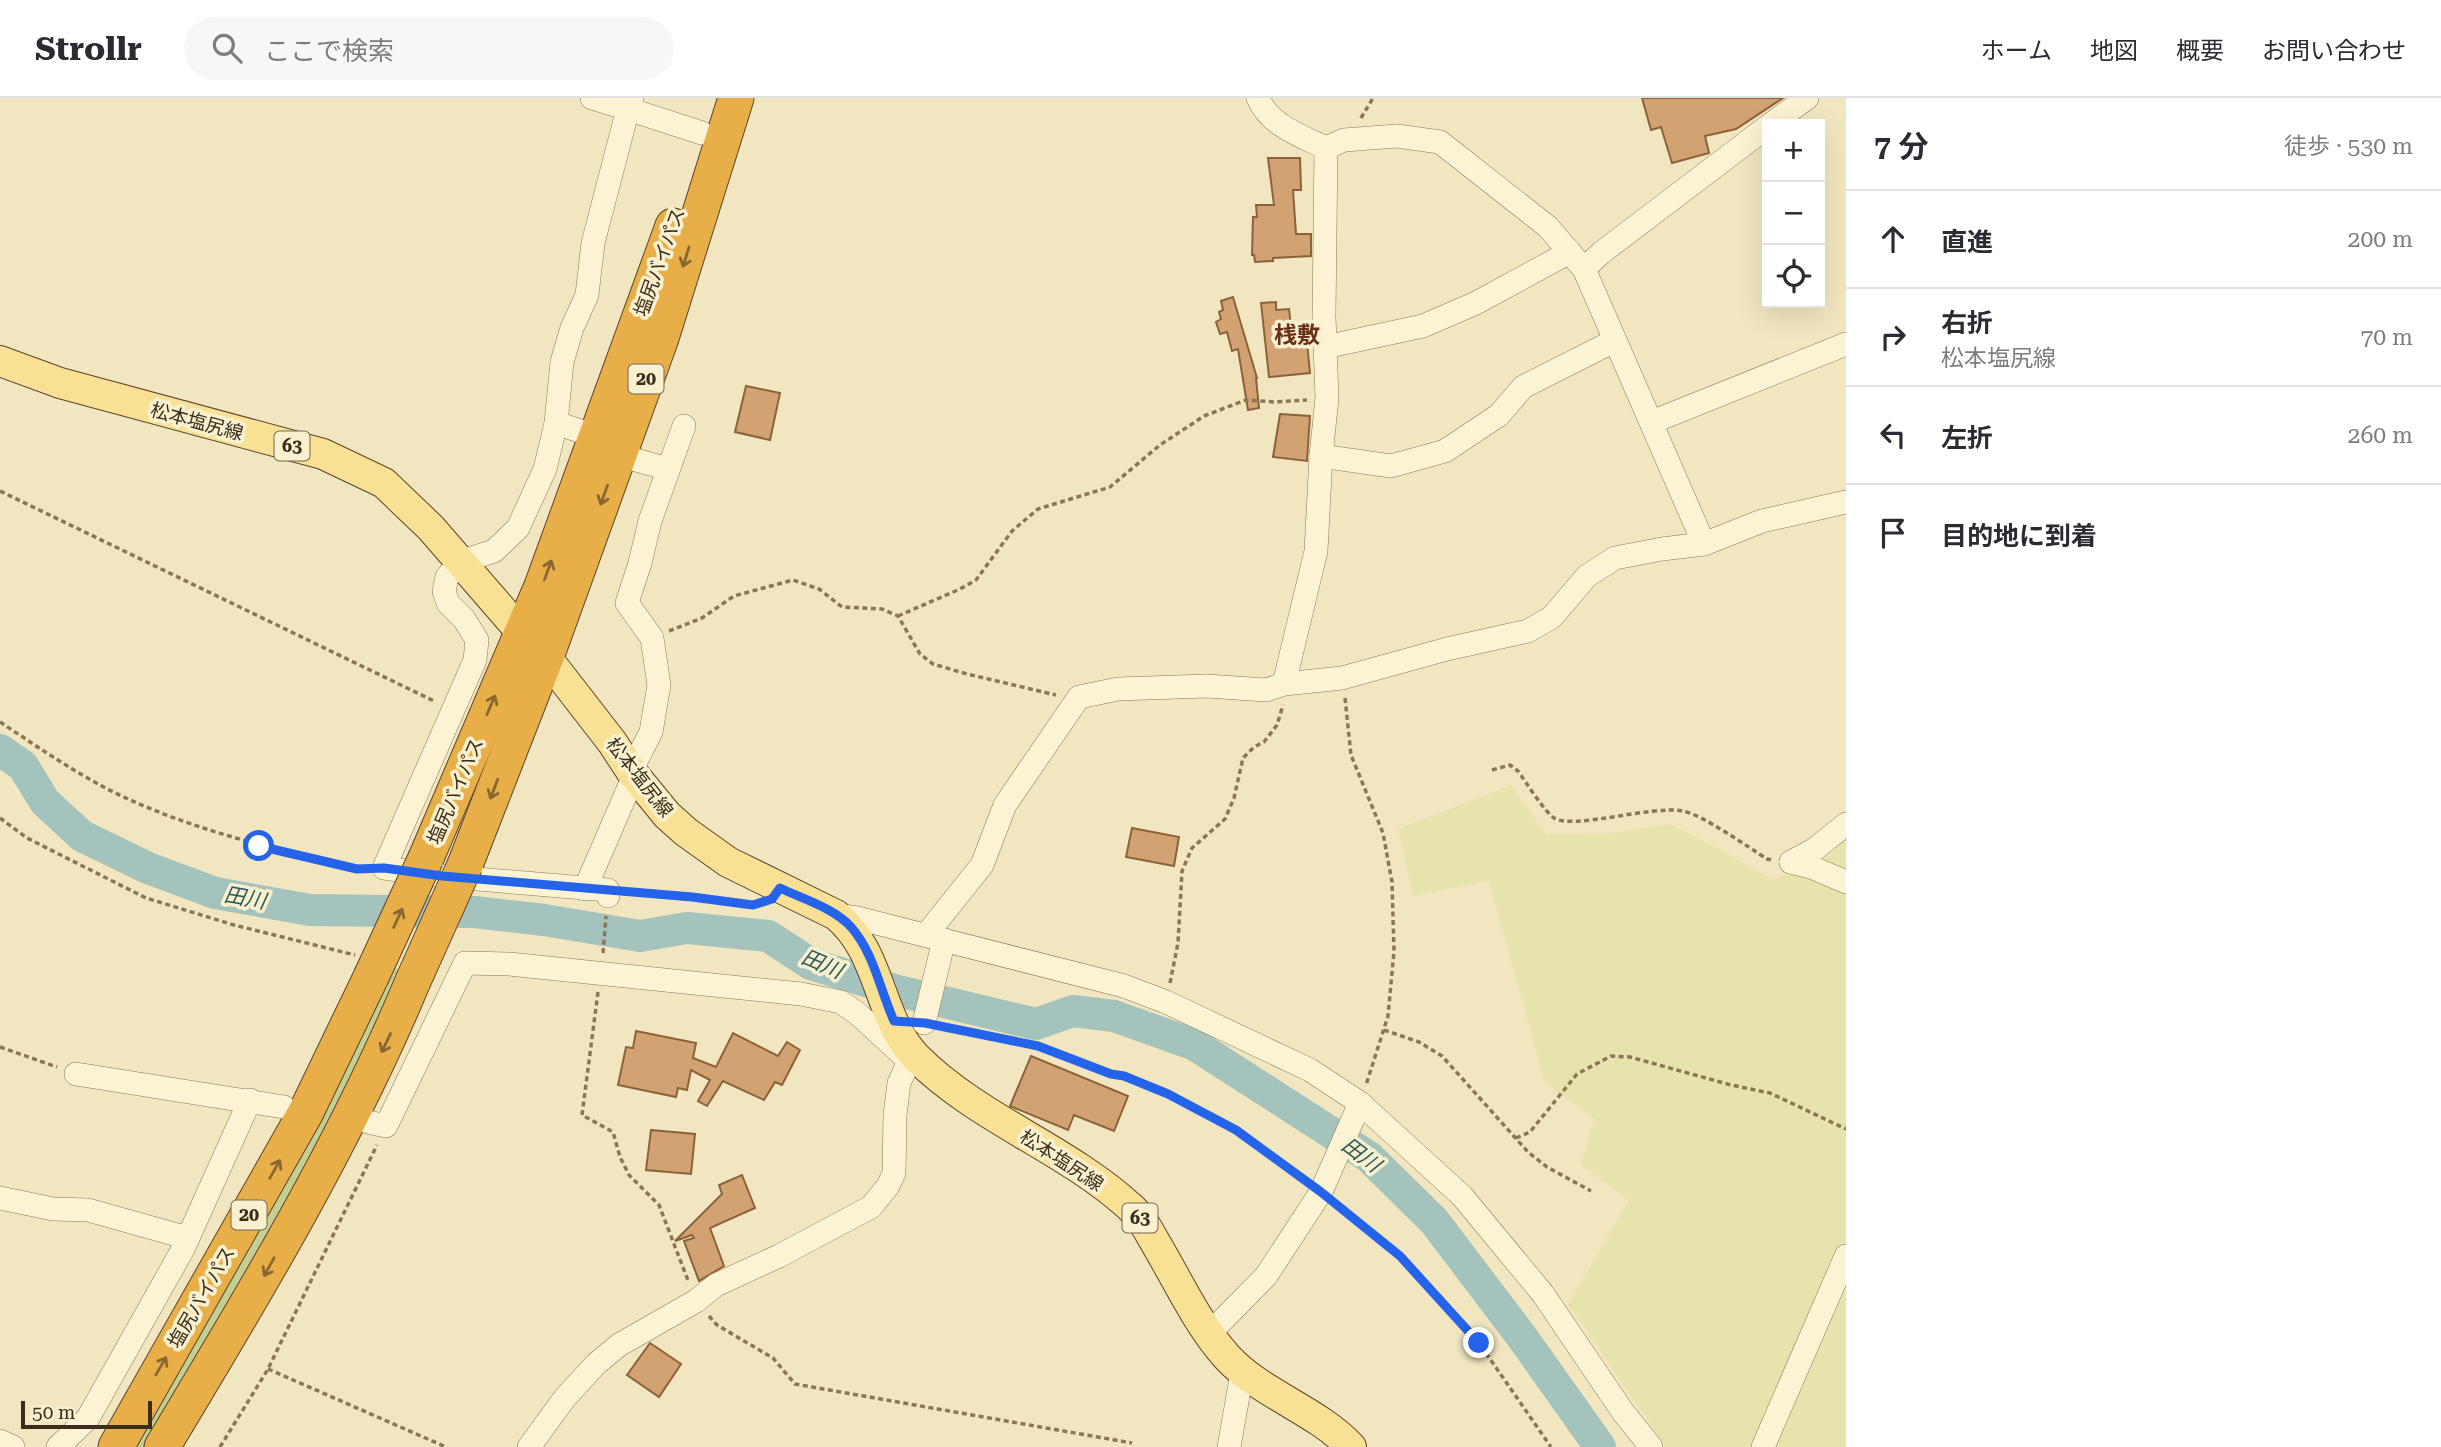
<!DOCTYPE html>
<html lang="ja">
<head>
<meta charset="utf-8">
<style>
	:root { --surface:#fff; --page:#f7f7f7; --text:#2b2b33; --muted:#7c7c81; --line:#e1e1e2 }
	body { margin:0; font-family:"Roboto Serif","Noto Sans JP",serif; background:var(--page); color:var(--text) }
	.controls { position:absolute; right:21px; top:21px; display:grid; overflow:hidden; border-radius:0px; box-shadow:0 7px 28px #0002 }
	.controls button { width:63px; height:63px; display:grid; place-items:center; padding:0; border:0; border-bottom:2px solid var(--line); background:var(--surface); color:var(--text); font:35px sans-serif }
	.scale { position:absolute; left:21px; bottom:18px; width:131px; box-sizing:border-box; padding-left:7px; border:4px solid #3a2d1c; border-top:0; font-size:19px; line-height:24px; white-space:nowrap; color:#3a2d1c; -webkit-text-stroke:5px #f8f0cf; paint-order:stroke }
	.stop { position:absolute; width:21px; height:21px; margin:-16px; border:5px solid #2563eb; border-radius:50%; background:#fff }
	.stop.end { background:#2563eb; border-color:#fff; box-shadow:0 2px 7px #0008 }
	.list { margin:0; padding:0; list-style:none }
	h2 { display:flex; justify-content:space-between; align-items:center; height:91px; margin:0; padding:0 28px; font-size:30px }
	h2 small { font-size:23px; font-weight:400; color:var(--muted) }
	.list li { display:grid; grid-template-columns:46px 1fr auto; gap:21px; align-items:center; box-sizing:border-box; height:98px; padding:0 28px; border-top:2px solid var(--line) }
	.list b { display:block; font-size:26px; white-space:nowrap }
	.list p { margin:0; font-size:23px; white-space:nowrap; color:var(--muted) }
	.list em { font-size:23px; font-style:normal; color:var(--muted) }
	.icon { flex:none; width:38px; height:38px; fill:none; stroke:currentColor; stroke-width:2; stroke-linecap:round; stroke-linejoin:round }
	.map { position:relative; flex:none; width:1846px; height:1349px; overflow:hidden }
	header { display:flex; align-items:center; gap:42px; box-sizing:border-box; height:98px; padding:0 35px; background:var(--surface); border-bottom:2px solid var(--line) }
	header strong { font-size:33px }
	nav { display:flex; gap:38px; margin-inline-start:auto; font-size:24px }
	.search { width:490px; height:63px; background:var(--page); display:flex; align-items:center; gap:18px; box-sizing:border-box; padding:0 24px; border-radius:38px; color:var(--muted); font-size:26px }
	main { display:flex }
	aside { flex:1; background:var(--surface) }
	.map>svg:first-child { display:block }
	.farmland { fill:#e7e3ac }
	.green { fill:#c3d092 }
	.lines { fill:none; stroke-linecap:round; stroke-linejoin:round }
	.river { stroke:#a3c3bc; stroke-width:32 }
	.building { fill:#d2a272; stroke:#8c623a; stroke-width:2 }
	.minor-casing { stroke:#8b7756; stroke-width:24 }
	.major-casing { stroke:#59442b; stroke-width:32 }
	.highway-casing { stroke:#59442b; stroke-width:37 }
	.path { stroke:#8b7756; stroke-width:3.5; stroke-dasharray:5 3.5; stroke-linecap:butt }
	.minor { stroke:#fbf3d3; stroke-width:23 }
	.major { stroke:#f8e194; stroke-width:30 }
	.highway { stroke:#e8af49; stroke-width:35 }
	.highway-bridge-casing { stroke:#59442b; stroke-width:37; stroke-linecap:butt }
	.highway-bridge { stroke:#e8af49; stroke-width:35 }
	.oneway { stroke:#886830 }
	.route { stroke:#2563eb; stroke-width:9 }
	.labels { text-anchor:middle; stroke-width:7; stroke-linejoin:round; paint-order:stroke }
	.shield { fill:#f8f0cf; stroke:#736852; stroke-width:2 }
	.shield-label { font-size:18px; font-weight:bold; fill:#3a2d1c }
	.street-label { font-size:19px; fill:#3a2d1c; stroke:#f8f0cf }
	.water-label { font-size:21px; font-style:italic; fill:#2a5a5b; stroke:#f8f0cf }
	.quarter-label { font-size:23px; font-weight:bold; fill:#6a3018; stroke:#f8f0cf }
</style>
</head>
<body>
<header>
<strong>Strollr</strong>
<div class="search"><svg class="icon" aria-label="search" viewBox="0 0 24 24"><circle cx="10" cy="10" r="6"/><path d="M15 15l6 6"/></svg>ここで検索</div>
<nav><a>ホーム</a><a>地図</a><a>概要</a><a>お問い合わせ</a></nav>
</header>
<main>
<div class="map">
<svg width="1846" height="1349" viewBox="0 0 1846 1349">
	<rect width="100%" height="100%" fill="#f1e6bf"/>
	<polygon class="farmland" points="1511,687 1546,736 1611,735 1670,726 1721,752 1773,782 1826,760 1846,742 1846,1349 1666,1349 1568,1206 1629,1102 1581,1067 1594,1021 1545,985 1489,783 1413,798 1398,731"/>
	<polygon class="green" points="393,870 399,871 385,919 345,1005 153,1349 132,1349"/>
	<g class="lines">
		<polyline class="river" points="0,652 23,668 45,704 82,738 148,770 215,795 310,812 474,814 544,822 640,838 687,830 768,838 811,866 898,893 1036,926 1073,913 1114,918 1195,947 1369,1059 1434,1123 1522,1239 1600,1349"/>
	</g>
	<g class="building">
		<polygon points="1642,0 1783,0 1736,31 1705,38 1709,55 1672,65 1661,29 1651,32"/>
		<polygon points="1268,60 1300,60 1301,92 1293,92 1296,136 1311,136 1311,158 1273,160 1273,163 1255,164 1254,157 1252,157 1253,119 1257,119 1256,107 1274,107"/>
		<polygon points="1233,199 1257,280 1256,280 1259,310 1248,312 1238,251 1232,253 1227,234 1220,236 1216,224 1221,221 1219,214 1223,212 1221,203"/>
		<polygon points="1276,204 1276,212 1289,211 1293,245 1307,244 1310,275 1269,279 1261,205"/>
		<polygon points="746,288 780,295 770,342 735,334"/>
		<polygon points="1280,316 1310,318 1307,363 1273,359"/>
		<polygon points="1132,730 1179,739 1174,768 1126,759"/>
		<polygon points="636,933 696,945 693,960 716,969 733,935 778,958 787,944 800,952 782,987 775,984 764,1002 723,983 707,1008 698,1003 710,982 691,972 687,992 678,990 676,999 618,987 626,949 633,950"/>
		<polygon points="1031,958 1128,998 1114,1033 1074,1017 1068,1032 1010,1008"/>
		<polygon points="651,1032 695,1036 691,1076 646,1072"/>
		<polygon points="742,1077 755,1110 710,1130 724,1168 699,1183 684,1143 694,1140 692,1137 675,1143 722,1096 719,1087"/>
		<polygon points="650,1245 681,1266 659,1299 627,1277"/>
	</g>
	<g class="lines">
		<g class="minor-casing">
			<g id="minor">
				<polyline points="592,0 628,11 593,145 587,197 572,230 562,264 556,325 545,371 518,430 494,453 460,464 447,479 444,493 448,505 464,521 477,542 475,562 384,770 441,778 608,792 608,798"/>
				<polyline points="632,0 628,11 702,35"/>
				<path d="M1258,0C1269,27 1301,38 1326,50"/>
				<polyline points="1771,26 1807,0"/>
				<polyline points="1326,50 1344,42 1397,38 1440,44 1548,129 1584,171 1704,446"/>
				<polyline points="1584,171 1601,155 1767,29"/>
				<polyline points="1325,249 1423,228 1476,205 1570,154"/>
				<polyline points="1652,324 1846,246"/>
				<polyline points="556,325 580,333"/>
				<polyline points="618,357 668,371"/>
				<polyline points="1321,358 1391,368 1445,353 1499,317 1523,289 1606,247 1616,245"/>
				<polyline points="1284,586 1316,453 1321,358 1327,300 1324,218 1326,50"/>
				<polyline points="631,673 651,634 659,587 652,540 627,505 640,465 650,423 684,328"/>
				<polyline points="1791,764 1815,751 1846,726"/>
				<polyline points="1791,764 1811,769 1846,784"/>
				<polyline points="585,791 629,689 638,682"/>
				<polyline points="836,817 857,820 1124,888 1166,904 1310,972 1360,1005 1462,1098 1543,1196 1623,1314 1651,1349"/>
				<polyline points="926,837 982,767 1005,707 1079,599 1118,591 1207,588 1266,592 1284,586 1342,580 1447,551 1528,533 1552,519 1587,478 1615,460 1662,451 1704,446 1762,423 1846,404"/>
				<polyline points="924,925 944,842"/>
				<polyline points="76,976 284,1009"/>
				<polyline points="368,1024 386,1028 465,865 509,866 801,896 841,904 858,916 907,961"/>
				<polyline points="0,1100 53,1111 88,1112 188,1140"/>
				<polyline points="1209,1236 1266,1178 1321,1094 1360,1005"/>
				<polyline points="0,1343 13,1349"/>
				<polyline points="58,1349 88,1320 183,1151 250,1002"/>
				<polyline points="529,1349 564,1301 596,1266 619,1247 696,1203 716,1187 779,1158 871,1109 888,1088 894,1075 895,1017 899,985 913,955"/>
				<polyline points="1229,1349 1242,1275"/>
				<polyline points="1763,1349 1846,1158"/>
			</g>
		</g>
		<g class="major-casing">
			<path id="major" d="M0,263L60,285L323,356L384,385L431,430L522,535L546,559L612,644L631,673L667,717L686,734L728,764L836,817C882,855 877,918 916,959C978,1021 1065,1050 1129,1108C1143,1120 1150,1136 1159,1151C1180,1187 1199,1228 1227,1259C1262,1297 1315,1311 1351,1349"/>
		</g>
		<g class="highway-casing">
			<g id="highway">
				<polyline points="426,760 542,488 673,128"/>
				<polyline points="465,767 546,559 661,240 736,0"/>
				<polyline points="116,1349 306,1014 371,879"/>
				<path d="M162,1349C253,1198 345,1046 413,883"/>
			</g>
		</g>
		<g class="path">
			<polyline points="1361,20 1373,0"/>
			<polyline points="0,393 436,604"/>
			<polyline points="898,518 960,491 976,482 1012,433 1038,411 1110,389 1160,347 1204,318 1246,302 1275,304 1307,302"/>
			<polyline points="669,533 702,520 734,498 793,482 819,491 842,509 882,511 898,518 920,556 933,566 967,576 1056,597"/>
			<polyline points="1345,600 1351,657 1383,735 1392,784 1394,853 1388,918 1366,987"/>
			<path d="M0,624C44,653 88,684 137,705C208,736 283,753 357,771H364"/>
			<path d="M1492,672L1510,667L1518,673C1525,683 1545,714 1554,720C1572,732 1653,707 1683,713C1703,717 1748,749 1767,761L1772,762"/>
			<polyline points="0,720 27,740 146,800 234,827 355,857"/>
			<polyline points="627,794 753,807 758,805"/>
			<polyline points="603,855 606,818"/>
			<polyline points="1170,885 1178,845 1182,773 1192,750 1225,721 1234,700 1243,660 1254,649 1264,644 1277,627 1283,607"/>
			<polyline points="598,894 582,1017 613,1034 620,1059 629,1077 659,1107 689,1185"/>
			<path d="M942,929L1038,949L1111,976C1126,978 1138,984 1152,990C1208,1013 1256,1047 1305,1082"/>
			<polyline points="1384,932 1419,944 1442,958 1528,1054 1547,1069 1591,1093"/>
			<polyline points="0,949 57,969"/>
			<polyline points="1516,1040 1530,1034 1577,976 1611,958 1630,959 1731,987 1770,995 1846,1031"/>
			<polyline points="1336,1106 1400,1158 1479,1245 1551,1349"/>
			<polyline points="709,1218 717,1227 773,1260 795,1286 1132,1345"/>
			<polyline points="268,1271 446,1349"/>
			<polyline points="220,1349 268,1271 377,1047"/>
		</g>
		<use href="#minor" class="minor"/>
		<use href="#major" class="major"/>
		<use href="#highway" class="highway"/>
		<g class="highway-bridge-casing">
			<g id="highway-bridge">
				<polyline points="371,879 426,760"/>
				<polyline points="413,883 465,767"/>
			</g>
		</g>
		<use href="#highway-bridge" class="highway-bridge"/>
	</g>
	<defs><path id="oneway-shaft" d="M-6 0H5M1.5-3L5.5 0L1.5 3" fill="none" stroke-width="1.6" stroke-linecap="round" stroke-linejoin="round" transform="scale(1.75)"/></defs>
	<g class="oneway">
		<use href="#oneway-shaft" transform="translate(686 159) rotate(107)"/>
		<use href="#oneway-shaft" transform="translate(604 397) rotate(110)"/>
		<use href="#oneway-shaft" transform="translate(548 472) rotate(-70)"/>
		<use href="#oneway-shaft" transform="translate(491 607) rotate(-67)"/>
		<use href="#oneway-shaft" transform="translate(494 691) rotate(111)"/>
		<use href="#oneway-shaft" transform="translate(398 820) rotate(-65)"/>
		<use href="#oneway-shaft" transform="translate(386 945) rotate(116)"/>
		<use href="#oneway-shaft" transform="translate(275 1071) rotate(-61)"/>
		<use href="#oneway-shaft" transform="translate(269 1169) rotate(119)"/>
		<use href="#oneway-shaft" transform="translate(161 1268) rotate(-60)"/>
	</g>
	<g class="lines">
		<path class="route" d="M259,748L357,771L384,770L442,778L692,799L753,807L772,801L780,790C803,801 834,810 851,829C874,855 880,892 894,923L925,925L1038,948L1111,976L1124,978L1168,996L1236,1032L1321,1094L1400,1158L1479,1245"/>
	</g>
	<g class="labels">
		<g class="shield">
			<rect x="628.5" y="266.5" width="35" height="29" rx="5"/>
			<rect x="274.5" y="333.5" width="35" height="29" rx="5"/>
			<rect x="231.5" y="1102.5" width="35" height="29" rx="5"/>
			<rect x="1122.5" y="1105.5" width="35" height="29" rx="5"/>
		</g>
		<g class="shield-label">
			<text x="646" y="287">20</text>
			<text x="292" y="354">63</text>
			<text x="249" y="1123">20</text>
			<text x="1140" y="1126">63</text>
		</g>
		<g class="street-label">
			<text transform="translate(659 164) rotate(-70)" y="7">塩尻バイパス</text>
			<text transform="translate(197 323) rotate(15)" y="7">松本塩尻線</text>
			<text transform="translate(640 679) rotate(52)" y="7">松本塩尻線</text>
			<text transform="translate(455 693) rotate(-67)" y="7">塩尻バイパス</text>
			<text transform="translate(1062 1062) rotate(33)" y="7">松本塩尻線</text>
			<text transform="translate(201 1199) rotate(-60)" y="7">塩尻バイパス</text>
		</g>
		<g class="water-label">
			<text transform="translate(245 800) rotate(10)" y="7">田川</text>
			<text transform="translate(822 866) rotate(23)" y="7">田川</text>
			<text transform="translate(1361 1057) rotate(37)" y="7">田川</text>
		</g>
		<g class="quarter-label">
			<text x="1297" y="245">桟敷</text>
		</g>
	</g>
</svg>
<div class="controls">
<button>+</button>
<button>−</button>
<button><svg class="icon" aria-label="locate" viewBox="0 0 24 24"><circle cx="12" cy="12" r="6"/><path d="M12 2v4M12 18v4M2 12h4M18 12h4"/></svg></button>
</div>
<div class="scale">50 m</div>
<div class="stop" style="left:259px;top:748px"></div>
<div class="stop end" style="left:1479px;top:1245px"></div>
</div>
<aside>
<h2>7 分<small>徒歩 · 530 m</small></h2>
<ul class="list">
<li><svg class="icon" aria-label="ahead" viewBox="0 0 24 24"><path d="M12 20V5M6 11l6-6 6 6"/></svg><div><b>直進</b></div><em>200 m</em></li>
<li><svg class="icon" aria-label="right" viewBox="0 0 24 24"><path d="M7 20v-9h11M14 6l5 5-5 5"/></svg><div><b>右折</b><p>松本塩尻線</p></div><em>70 m</em></li>
<li><svg class="icon" aria-label="left" viewBox="0 0 24 24"><path d="M17 20v-9H6M10 6l-5 5 5 5"/></svg><div><b>左折</b></div><em>260 m</em></li>
<li><svg class="icon" aria-label="arrive" viewBox="0 0 24 24"><path d="M6 21V4h12l-3 4 3 4H6"/></svg><div><b>目的地に到着</b></div></li>
</ul>
</aside>
</main>
</body>
</html>
